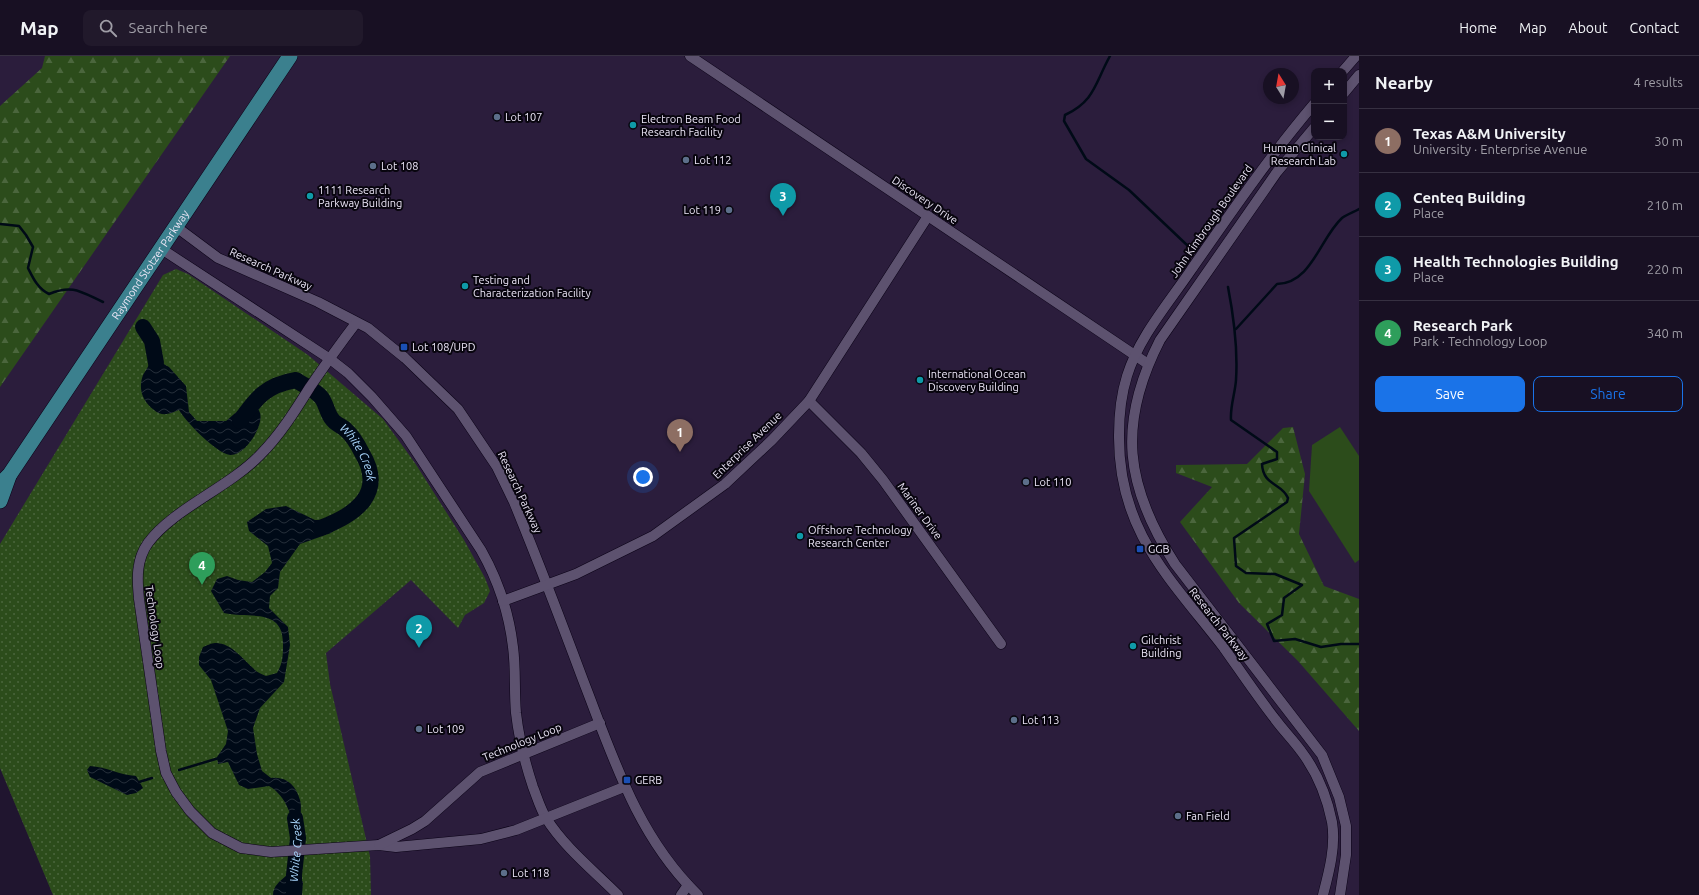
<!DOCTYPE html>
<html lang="en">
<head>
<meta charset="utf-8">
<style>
	:root { --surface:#181023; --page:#21192b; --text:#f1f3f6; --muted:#9f9da6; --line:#363041; --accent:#1a73e8 }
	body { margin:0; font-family:Ubuntu,sans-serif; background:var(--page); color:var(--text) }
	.controls { position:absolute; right:12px; top:12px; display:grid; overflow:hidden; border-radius:8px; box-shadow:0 2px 6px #0003 }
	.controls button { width:36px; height:36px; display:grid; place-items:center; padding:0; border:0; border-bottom:1px solid var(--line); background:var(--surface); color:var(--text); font:20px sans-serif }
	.compass { position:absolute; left:1263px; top:12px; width:36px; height:36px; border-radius:50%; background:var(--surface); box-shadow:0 2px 6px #0003; rotate:349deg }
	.you { position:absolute; left:643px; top:421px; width:14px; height:14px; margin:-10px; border:3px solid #fff; border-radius:50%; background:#1a73e8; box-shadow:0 0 0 6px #1a73e833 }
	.badge { display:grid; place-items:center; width:26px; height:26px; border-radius:50%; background:var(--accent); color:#fff; font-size:13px; font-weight:700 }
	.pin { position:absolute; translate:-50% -33px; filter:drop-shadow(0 1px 2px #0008) }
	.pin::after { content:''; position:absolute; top:21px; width:14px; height:12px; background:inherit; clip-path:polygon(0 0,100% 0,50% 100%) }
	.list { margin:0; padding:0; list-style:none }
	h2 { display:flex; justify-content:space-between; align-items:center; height:52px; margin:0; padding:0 16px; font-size:17px }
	h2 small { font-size:13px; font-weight:400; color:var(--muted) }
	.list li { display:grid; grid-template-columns:26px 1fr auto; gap:12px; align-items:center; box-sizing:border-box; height:64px; padding:0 16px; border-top:1px solid var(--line) }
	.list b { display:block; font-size:15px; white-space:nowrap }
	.list p { margin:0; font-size:13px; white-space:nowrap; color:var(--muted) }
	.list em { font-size:13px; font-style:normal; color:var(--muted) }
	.actions { display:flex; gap:8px; padding:12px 16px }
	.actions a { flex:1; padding:9px 0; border:1px solid var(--accent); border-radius:8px; text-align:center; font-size:14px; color:var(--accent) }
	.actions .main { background:var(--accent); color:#fff }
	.icon { flex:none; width:22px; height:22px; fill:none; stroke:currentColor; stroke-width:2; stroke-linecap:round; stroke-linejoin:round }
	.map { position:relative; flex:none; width:1359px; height:839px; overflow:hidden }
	header { display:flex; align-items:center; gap:24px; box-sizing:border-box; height:56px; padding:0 20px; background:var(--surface); border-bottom:1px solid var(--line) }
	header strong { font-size:19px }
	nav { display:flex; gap:22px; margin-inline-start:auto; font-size:14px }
	.search { width:280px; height:36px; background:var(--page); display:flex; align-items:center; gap:10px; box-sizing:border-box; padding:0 14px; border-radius:8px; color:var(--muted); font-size:15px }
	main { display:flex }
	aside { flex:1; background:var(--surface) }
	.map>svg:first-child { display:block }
	.built { fill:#2b1d3c; fill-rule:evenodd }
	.grass { fill:url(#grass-dots) }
	.forest { fill:url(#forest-firs) }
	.pitch { fill:#2c4c1b }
	.water { fill:url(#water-waves) }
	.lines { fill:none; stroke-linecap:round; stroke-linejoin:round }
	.stream { stroke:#000a17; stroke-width:2.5 }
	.river { stroke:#000a17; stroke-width:16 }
	.minor-casing { stroke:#0a0216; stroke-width:11 }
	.primary-casing { stroke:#0a0216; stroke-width:16 }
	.minor { stroke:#5d526f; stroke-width:10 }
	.primary { stroke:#3b808e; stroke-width:15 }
	.service-dot { fill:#5c6f8a; stroke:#08050e; stroke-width:1.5 }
	.culture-dot { fill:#0f9aa8; stroke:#08050e; stroke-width:1.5 }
	.transit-dot { fill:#1a4fb4; stroke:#08050e; stroke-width:1.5 }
	.labels { text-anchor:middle; stroke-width:4; stroke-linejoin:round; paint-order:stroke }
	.poi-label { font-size:11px; fill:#eae4f5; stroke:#08050e; text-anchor:start }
	.street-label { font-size:11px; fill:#eae4f5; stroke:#08050e }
	.water-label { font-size:12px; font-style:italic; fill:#a7d4fa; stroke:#08050e }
</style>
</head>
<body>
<header>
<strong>Map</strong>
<div class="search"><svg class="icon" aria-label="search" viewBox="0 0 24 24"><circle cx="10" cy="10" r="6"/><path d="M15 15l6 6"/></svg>Search here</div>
<nav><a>Home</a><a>Map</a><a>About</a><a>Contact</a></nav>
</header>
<main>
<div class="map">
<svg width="1359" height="839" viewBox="0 0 1359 839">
	<defs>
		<pattern id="grass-dots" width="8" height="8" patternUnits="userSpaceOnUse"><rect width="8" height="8" fill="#2c4c1b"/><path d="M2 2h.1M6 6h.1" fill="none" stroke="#4b663d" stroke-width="1.8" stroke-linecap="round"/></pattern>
		<pattern id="forest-firs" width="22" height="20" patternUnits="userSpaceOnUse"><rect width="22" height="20" fill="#2c4c1b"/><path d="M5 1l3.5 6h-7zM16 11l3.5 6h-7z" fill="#4b663d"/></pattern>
		<pattern id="water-waves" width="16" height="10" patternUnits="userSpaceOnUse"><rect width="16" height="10" fill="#000a17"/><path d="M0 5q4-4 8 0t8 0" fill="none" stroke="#252e39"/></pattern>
	</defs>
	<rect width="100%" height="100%" fill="#20152f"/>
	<path class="built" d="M0,0H1359V839H53L0,712ZM1314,15H1344V81H1314ZM1269,18H1293V42H1269Z"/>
	<polygon class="grass" points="176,213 188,218 308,299 383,363 415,407 464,484 485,522 490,535 484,547 465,559 458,572 411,524 326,597 330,628 370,800 371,839 53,839 0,712 0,488 163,219"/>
	<g class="forest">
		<polygon points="45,0 230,0 0,331 0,50 42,12"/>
		<polygon points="1293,371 1305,418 1299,478 1324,530 1359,543 1359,675 1298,605 1239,547 1180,466 1212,431 1176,417 1176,409 1247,408 1283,372"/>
	</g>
	<polygon class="pitch" points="1340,371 1359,400 1359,504 1355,507 1309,435 1312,389"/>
	<g class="water">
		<path d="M152,285L156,289L160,306L169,311L186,330L189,356L197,365H226L248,346L255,348C257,351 259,354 260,357C264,370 245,400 230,399C216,397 186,366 179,354C170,358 162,361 154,354C142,345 138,333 143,319C145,315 148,312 149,308C150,302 149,295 147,290Z"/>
		<path d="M286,450L315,464H340V470L331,477L300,488L280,516L278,532L270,540L269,552L288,571L290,589L284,626L260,652L253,672L257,698L262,715L271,722C286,720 296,729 300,744C302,750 300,757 301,763C301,769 303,775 304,782H296C293,763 287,740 269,730L248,733L239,729L228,706L218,708L217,701L226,688L228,675L211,624L199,609V601L203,591C206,590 211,587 215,587C230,586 243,603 253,612C256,616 262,618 266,620L277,617C283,607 283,599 283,588C283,551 250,563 224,557L211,535L217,523L227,520L238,524L252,526L265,516L272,507L268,490L249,475L247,466L266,453Z"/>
		<path d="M90,710C106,711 120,719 136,720L143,732L136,737L127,739L90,721L87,714Z"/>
		<path d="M287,819H298L303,826L302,839H273C273,830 280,825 287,819Z"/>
	</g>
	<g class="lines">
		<g class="stream">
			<path d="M1110,0C1095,27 1095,45 1065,59L1064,65L1086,103L1129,134L1188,190"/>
			<path d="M0,168L19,170L26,179L33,191L28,212C33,222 38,233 49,238C73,228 81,236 103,246"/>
			<path d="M1228,231C1234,262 1238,293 1236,324C1235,338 1230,350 1231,364L1277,396V403L1262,408C1263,430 1282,427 1288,442L1287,446L1234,482L1236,510L1246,517L1275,518L1302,529L1284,542L1282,559L1267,568L1274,585L1295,583L1321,591L1341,588H1359"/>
			<path d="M1236,273L1277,228C1312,227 1320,182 1342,162C1347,158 1354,156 1359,153"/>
			<polyline points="179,714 219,702"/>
			<polyline points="139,726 152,722"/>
		</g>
		<g class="river">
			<polyline points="143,271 152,285 156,307"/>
			<path id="s1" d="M240,365C256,342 266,329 296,324C303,329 315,334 321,341C326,347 327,357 332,363C335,368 342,370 346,374C353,380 358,389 362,397C386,437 356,459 320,472"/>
			<path id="s2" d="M294,839V819L298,782L295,762"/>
		</g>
		<g class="minor-casing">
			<g id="minor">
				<polyline points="690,0 1148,308"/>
				<polyline points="1343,15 1356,0"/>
				<polyline points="1344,37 1359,19"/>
				<path d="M1314,48C1269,101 1230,158 1191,214C1168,248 1139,281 1127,320C1121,339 1119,360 1119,379C1118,475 1170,522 1224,592C1241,616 1257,640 1275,663C1283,674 1293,684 1301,695C1317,716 1327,741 1332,766C1336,790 1329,816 1323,839"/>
				<path d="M1314,72L1277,116L1160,284C1117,368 1125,430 1175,508L1322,699L1339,741L1346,770V799L1340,839"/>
				<path d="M175,170L218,202L318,246L368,272L405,302L458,353L497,411L514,446C538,505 561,565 583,624C613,701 637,780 698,839"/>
				<path d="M160,192L330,303L348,317L372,341L406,380L481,494C498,524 509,557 513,591C516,613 514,635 516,657C519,683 525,707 533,731C537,741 540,752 546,762C565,792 593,814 618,839"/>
				<path d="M356,267C340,288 325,309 310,331C295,355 280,379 260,399C228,432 173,453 148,487C136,504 137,523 139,543L161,695L166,717L176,736L190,755L212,777L241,792L271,796L379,789L396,791L481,783L516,774L624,731"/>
				<polyline points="809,345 861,397 883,424 1001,588"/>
				<polyline points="503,545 576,518 653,480 725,428 772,384 809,345 928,160"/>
				<polyline points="379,789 412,773 425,765 480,716 600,667"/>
				<polyline points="681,839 688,829"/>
			</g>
		</g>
		<g class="primary-casing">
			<g id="primary">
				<path id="s3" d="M0,428L10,418L290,0"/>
				<polyline points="0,445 9,420"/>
			</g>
		</g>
		<use href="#minor" class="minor"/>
		<use href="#primary" class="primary"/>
	</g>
	<g class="service-dot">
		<circle cx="497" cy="61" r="4"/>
		<circle cx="686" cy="104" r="4"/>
		<circle cx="373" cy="110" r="4"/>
		<circle cx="729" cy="154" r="4"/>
		<circle cx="1026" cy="426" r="4"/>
		<circle cx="1014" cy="664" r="4"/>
		<circle cx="419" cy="673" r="4"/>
		<circle cx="1178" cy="760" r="4"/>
		<circle cx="504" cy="817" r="4"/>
	</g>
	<g class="culture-dot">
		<circle cx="633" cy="69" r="4"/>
		<circle cx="1344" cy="98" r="4"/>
		<circle cx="310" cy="140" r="4"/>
		<circle cx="465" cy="230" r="4"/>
		<circle cx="920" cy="324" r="4"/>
		<circle cx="800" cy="480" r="4"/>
		<circle cx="1133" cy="590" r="4"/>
	</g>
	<g class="transit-dot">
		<rect x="400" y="287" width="8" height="8" rx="2"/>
		<rect x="1136" y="489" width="8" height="8" rx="2"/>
		<rect x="623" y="720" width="8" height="8" rx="2"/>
	</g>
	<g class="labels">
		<g class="poi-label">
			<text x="505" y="65">Lot 107</text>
			<text x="641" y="67">Electron Beam Food<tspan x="641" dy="13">Research Facility</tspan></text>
			<text x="1336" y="96" text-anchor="end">Human Clinical<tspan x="1336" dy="13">Research Lab</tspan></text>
			<text x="694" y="108">Lot 112</text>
			<text x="381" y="114">Lot 108</text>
			<text x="318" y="138">1111 Research<tspan x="318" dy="13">Parkway Building</tspan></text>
			<text x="721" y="158" text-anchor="end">Lot 119</text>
			<text x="473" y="228">Testing and<tspan x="473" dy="13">Characterization Facility</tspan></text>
			<text x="412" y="295">Lot 108/UPD</text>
			<text x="928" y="322">International Ocean<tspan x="928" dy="13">Discovery Building</tspan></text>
			<text x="1034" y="430">Lot 110</text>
			<text x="808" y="478">Offshore Technology<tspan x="808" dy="13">Research Center</tspan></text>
			<text x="1148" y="497">GGB</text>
			<text x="1141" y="588">Gilchrist<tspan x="1141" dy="13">Building</tspan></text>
			<text x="1022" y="668">Lot 113</text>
			<text x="427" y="677">Lot 109</text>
			<text x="635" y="728">GERB</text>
			<text x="1186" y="764">Fan Field</text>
			<text x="512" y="821">Lot 118</text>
		</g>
		<g class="street-label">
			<text transform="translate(925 144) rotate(34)" y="4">Discovery Drive</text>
			<text transform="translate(1211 165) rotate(-55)" y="4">John Kimbrough Boulevard</text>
			<text dy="4" stroke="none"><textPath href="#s3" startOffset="266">Raymond Stotzer Parkway</textPath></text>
			<text transform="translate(271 213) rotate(24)" y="4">Research Parkway</text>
			<text transform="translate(747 389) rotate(-44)" y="4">Enterprise Avenue</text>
			<text transform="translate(520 436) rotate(65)" y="4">Research Parkway</text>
			<text transform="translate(920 455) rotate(54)" y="4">Mariner Drive</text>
			<text transform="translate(1219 568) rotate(52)" y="4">Research Parkway</text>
			<text transform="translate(155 571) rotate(82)" y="4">Technology Loop</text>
			<text transform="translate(522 686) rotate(-22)" y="4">Technology Loop</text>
		</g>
		<g class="water-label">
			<text dy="4" stroke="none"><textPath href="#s1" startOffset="171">White Creek</textPath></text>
			<text dy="4" stroke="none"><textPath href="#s2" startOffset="45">White Creek</textPath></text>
		</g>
	</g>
</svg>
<div class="controls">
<button>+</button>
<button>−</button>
</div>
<svg class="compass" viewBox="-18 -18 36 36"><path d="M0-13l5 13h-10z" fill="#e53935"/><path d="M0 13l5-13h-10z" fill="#9f9da6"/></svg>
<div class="you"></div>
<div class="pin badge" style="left:680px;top:396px;background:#8d6e63">1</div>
<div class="pin badge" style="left:419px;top:592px;background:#0f9aa8">2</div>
<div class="pin badge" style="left:783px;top:160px;background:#0f9aa8">3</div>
<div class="pin badge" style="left:202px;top:529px;background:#2e9e5b">4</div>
</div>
<aside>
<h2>Nearby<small>4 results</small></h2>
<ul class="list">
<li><span class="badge" style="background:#8d6e63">1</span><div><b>Texas A&amp;M University</b><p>University · Enterprise Avenue</p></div><em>30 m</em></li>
<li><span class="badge" style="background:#0f9aa8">2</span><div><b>Centeq Building</b><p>Place</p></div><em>210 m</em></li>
<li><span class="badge" style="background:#0f9aa8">3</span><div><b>Health Technologies Building</b><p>Place</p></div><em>220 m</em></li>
<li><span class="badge" style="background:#2e9e5b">4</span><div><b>Research Park</b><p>Park · Technology Loop</p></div><em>340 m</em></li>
</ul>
<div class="actions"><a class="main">Save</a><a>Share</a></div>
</aside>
</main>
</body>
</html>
